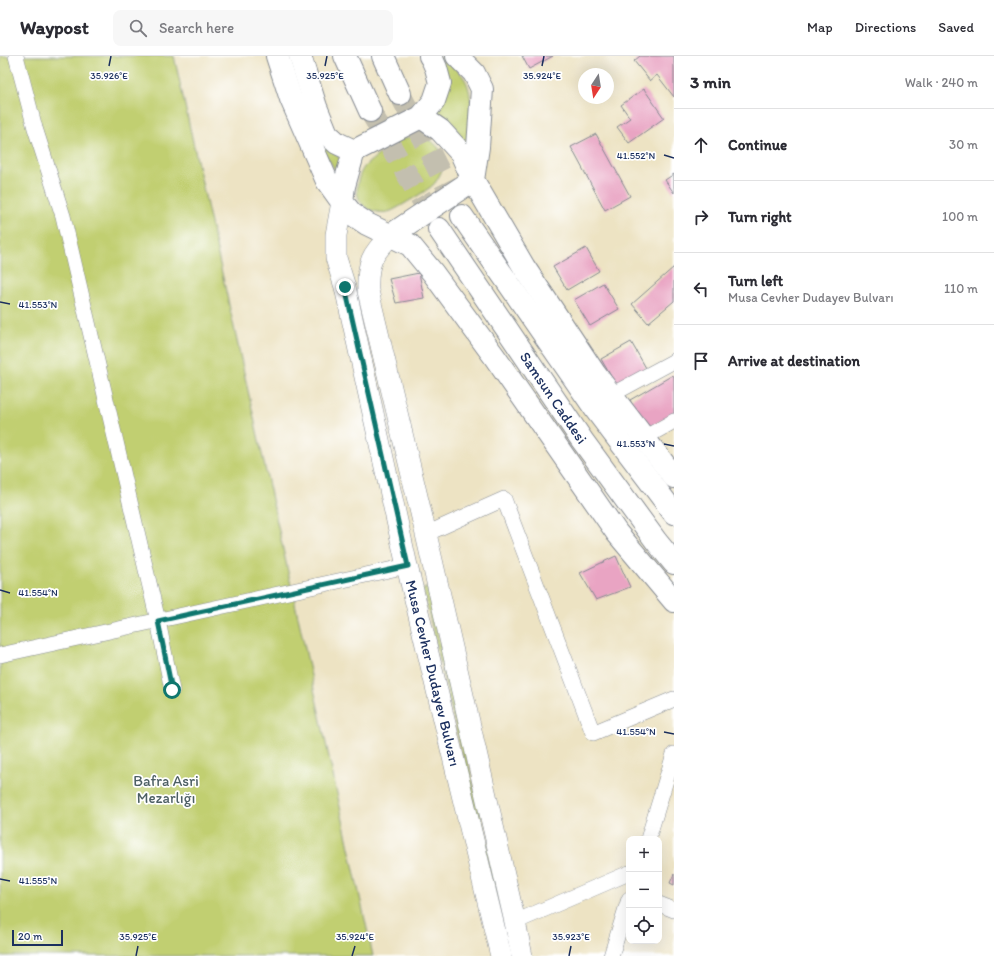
<!DOCTYPE html>
<html lang="en">
<head>
<meta charset="utf-8">
<style>
	:root { --surface:#fff; --page:#f7f7f7; --text:#2b2b33; --muted:#7c7c81; --line:#e1e1e2 }
	body { margin:0; font-family:Itim,sans-serif; background:var(--page); color:var(--text) }
	.controls { position:absolute; right:12px; bottom:12px; display:grid; overflow:hidden; border-radius:8px; box-shadow:0 4px 16px #0002 }
	.controls button { width:36px; height:36px; display:grid; place-items:center; padding:0; border:0; border-bottom:1px solid var(--line); background:var(--surface); color:var(--text); font:20px sans-serif }
	.compass { position:absolute; left:578px; top:12px; width:36px; height:36px; border-radius:50%; background:var(--surface); box-shadow:0 4px 16px #0002; rotate:192deg }
	.scale { position:absolute; left:12px; bottom:10px; width:51px; box-sizing:border-box; padding-left:4px; border:2px solid #1b2f5e; border-top:0; font-size:11px; line-height:14px; white-space:nowrap; color:#1b2f5e; -webkit-text-stroke:3px #fff; paint-order:stroke }
	.stop { position:absolute; width:12px; height:12px; margin:-9px; border:3px solid #0f766e; border-radius:50%; background:#fff }
	.stop.end { background:#0f766e; border-color:#fff; box-shadow:0 1px 4px #0008 }
	.list { margin:0; padding:0; list-style:none }
	h2 { display:flex; justify-content:space-between; align-items:center; height:52px; margin:0; padding:0 16px; font-size:17px }
	h2 small { font-size:13px; font-weight:400; color:var(--muted) }
	.list li { display:grid; grid-template-columns:26px 1fr auto; gap:12px; align-items:center; box-sizing:border-box; height:72px; padding:0 16px; border-top:1px solid var(--line) }
	.list b { display:block; font-size:15px; white-space:nowrap }
	.list p { margin:0; font-size:13px; white-space:nowrap; color:var(--muted) }
	.list em { font-size:13px; font-style:normal; color:var(--muted) }
	.icon { flex:none; width:22px; height:22px; fill:none; stroke:currentColor; stroke-width:2; stroke-linecap:round; stroke-linejoin:round }
	.map { position:relative; flex:none; width:674px; height:900px; overflow:hidden }
	header { display:flex; align-items:center; gap:24px; box-sizing:border-box; height:56px; padding:0 20px; background:var(--surface); border-bottom:1px solid var(--line) }
	header strong { font-size:19px }
	nav { display:flex; gap:22px; margin-inline-start:auto; font-size:14px }
	.search { width:280px; height:36px; background:var(--page); display:flex; align-items:center; gap:10px; box-sizing:border-box; padding:0 14px; border-radius:8px; color:var(--muted); font-size:15px }
	main { display:flex }
	aside { flex:1; background:var(--surface) }
	.map>svg:first-child { display:block }
	.green { fill:#c1cf71; stroke:#6e7f68 }
	.building { fill:#e9a4c3 }
	.lines { fill:none; stroke-linecap:round; stroke-linejoin:round }
	.trunk-tunnel { stroke:#c3bfaf; stroke-width:22; stroke-dasharray:22 11; stroke-linecap:butt }
	.minor-casing { stroke:#848990; stroke-width:16 }
	.secondary-casing { stroke:#848990; stroke-width:22 }
	.trunk-casing { stroke:#848990; stroke-width:24 }
	.minor { stroke:#fff; stroke-width:15 }
	.secondary { stroke:#fff; stroke-width:21 }
	.trunk { stroke:#fff; stroke-width:22 }
	.route { stroke:#0f766e; stroke-width:5 }
	.ticks { fill:none; stroke:#1b2f5e; stroke-width:1.5 }
	.labels { text-anchor:middle; stroke-width:3.5; stroke-linejoin:round; paint-order:stroke }
	.street-label { font-size:15px; fill:#1b2f5e; stroke:#fff }
	.park-label { font-size:15px; fill:#4d5f64; stroke:#fff }
	.ticks-label { font-size:10px; text-anchor:middle; fill:#1b2f5e; stroke:#fff; stroke-width:3.5; stroke-linejoin:round; paint-order:stroke }
</style>
</head>
<body>
<header>
<strong>Waypost</strong>
<div class="search"><svg class="icon" aria-label="search" viewBox="0 0 24 24"><circle cx="10" cy="10" r="6"/><path d="M15 15l6 6"/></svg>Search here</div>
<nav><a>Map</a><a>Directions</a><a>Saved</a></nav>
</header>
<main>
<div class="map">
<svg width="674" height="900" viewBox="0 0 674 900">
	<rect width="100%" height="100%" fill="#fff"/>
	<filter id="ink" filterUnits="userSpaceOnUse"><feTurbulence type="fractalNoise" baseFrequency=".025" numOctaves="2"/><feDisplacementMap in="SourceGraphic" scale="8" xChannelSelector="R" yChannelSelector="G"/><feConvolveMatrix kernelMatrix="1 2 1 2 8 2 1 2 1" color-interpolation-filters="sRGB"/></filter>
	<filter id="wash" filterUnits="userSpaceOnUse"><feTurbulence type="fractalNoise" baseFrequency=".012" numOctaves="4" result="noise"/><feDisplacementMap in="SourceGraphic" scale="16" xChannelSelector="R" yChannelSelector="G"/><feGaussianBlur stdDeviation="0.9" result="paint"/><feColorMatrix in="noise" values="0 0 0 0 0 0 0 0 0 0 0 0 0 0 0 0 0 1.4 0 .05"/><feComposite in="paint" operator="in"/></filter>
	<g filter="url(#wash)">
		<rect width="100%" height="100%" fill="#ede3c3"/>
		<g class="green">
			<polygon points="0,0 174,0 373,900 0,900"/>
			<path d="M442,0C449,7 459,14 464,22C476,40 469,72 468,93L465,94C457,75 457,64 435,57Z"/>
			<path d="M410,80C432,80 449,94 441,116C439,121 436,126 433,129C428,134 398,152 391,155C384,158 372,156 365,151C353,142 356,121 365,110C373,102 391,90 401,82H408Z"/>
			<polygon points="321,86 343,105 337,117 319,88"/>
			<polygon points="427,532 514,900 510,900 423,533"/>
		</g>
		<g id="blocks">
			<g class="building">
				<polygon points="522,0 553,0 529,13"/>
				<polygon points="640,0 674,0 674,41 657,19 650,25 634,5"/>
				<polygon points="644,33 664,62 629,87 617,71 630,62 621,49"/>
				<polygon points="596,78 630,140 605,154 571,91"/>
				<polygon points="674,118 674,137 665,124"/>
				<polygon points="586,192 599,215 567,234 553,211"/>
				<polygon points="674,211 674,245 648,267 632,248"/>
				<polygon points="419,217 424,242 396,247 389,223"/>
				<polygon points="603,227 619,253 590,270 574,244"/>
				<polygon points="631,286 646,312 616,329 601,303"/>
				<polygon points="673,319 674,321 674,357 647,373 630,344"/>
				<polygon points="616,500 630,531 596,544 580,517"/>
				<polygon points="674,818 674,829 670,827"/>
			</g>
		</g>
	</g>
	<g filter="url(#ink)">
		<use href="#blocks" fill-opacity="0" stroke="#848990" stroke-width="1"/>
		<g class="lines">
			<g class="trunk-tunnel">
				<polyline points="400,38 462,160"/>
				<polyline points="370,55 438,171"/>
			</g>
			<g class="minor-casing">
				<g id="minor">
					<polyline points="16,0 35,72 63,160 158,565 172,634"/>
					<polyline points="611,339 674,305"/>
					<polyline points="644,382 674,365"/>
					<polyline points="426,478 504,443 593,677 674,643"/>
					<polyline points="0,599 407,510"/>
					<polyline points="648,783 674,698"/>
					<polyline points="659,848 674,854"/>
					<polyline points="515,866 629,817"/>
					<polyline points="611,900 629,843"/>
				</g>
			</g>
			<g class="secondary-casing">
				<g id="secondary">
					<path id="s1" d="M342,146L336,179V202L345,231L407,510L501,900"/>
					<path d="M391,179C371,199 367,207 368,235L426,478L515,866L522,900"/>
				</g>
			</g>
			<g class="trunk-casing">
				<g id="trunk">
					<polyline points="277,0 291,43 327,125 342,146 352,158 367,168 410,189 433,217 494,300 617,477 674,545"/>
					<polyline points="300,0 316,51 327,78 337,87 354,95 421,61 434,45 440,27 436,12 432,3 430,0"/>
					<polyline points="345,0 370,55"/>
					<polyline points="383,0 400,38"/>
					<polyline points="457,0 474,17 482,33 478,91 473,124 524,211 595,318 674,421"/>
					<polyline points="342,146 344,130 354,95"/>
					<polyline points="462,160 596,354 674,457"/>
					<path id="s2" d="M439,173L582,384L656,485L674,507"/>
					<polyline points="391,179 473,124 461,97 440,74 421,61"/>
				</g>
			</g>
			<use href="#minor" class="minor"/>
			<use href="#secondary" class="secondary"/>
			<use href="#trunk" class="trunk"/>
		</g>
	</g>
	<g class="lines" filter="url(#ink)">
		<polyline class="route" points="172,634 158,565 408,510 345,231"/>
	</g>
	<path class="ticks" d="M109,10L111,0M325,10L327,0M542,10L544,0M664,99L674,102M0,246L10,248M664,388L674,390M0,534L10,537M664,676L674,678M0,823L10,825M136,900L138,890M352,900L355,890M569,900L571,890"/>
	<g class="labels">
		<g class="street-label">
			<text dy="5" stroke="none"><textPath href="#s2" startOffset="204">Samsun Caddesi</textPath></text>
			<text dy="5" stroke="none"><textPath href="#s1" startOffset="483">Musa Cevher Dudayev Bulvarı</textPath></text>
		</g>
		<g class="park-label">
			<text x="166" y="730">Bafra Asri<tspan x="166" dy="17">Mezarlığı</tspan></text>
		</g>
	</g>
	<g class="ticks-label">
		<text x="109" y="23">35.926°E</text>
		<text x="325" y="23">35.925°E</text>
		<text x="542" y="23">35.924°E</text>
		<text x="636" y="103">41.552°N</text>
		<text x="38" y="252">41.553°N</text>
		<text x="636" y="391">41.553°N</text>
		<text x="38" y="540">41.554°N</text>
		<text x="636" y="679">41.554°N</text>
		<text x="38" y="828">41.555°N</text>
		<text x="138" y="884">35.925°E</text>
		<text x="355" y="884">35.924°E</text>
		<text x="571" y="884">35.923°E</text>
	</g>
</svg>
<div class="controls">
<button>+</button>
<button>−</button>
<button><svg class="icon" aria-label="locate" viewBox="0 0 24 24"><circle cx="12" cy="12" r="6"/><path d="M12 2v4M12 18v4M2 12h4M18 12h4"/></svg></button>
</div>
<svg class="compass" viewBox="-18 -18 36 36"><path d="M0-13l5 13h-10z" fill="#e53935"/><path d="M0 13l5-13h-10z" fill="#7c7c81"/></svg>
<div class="scale">20 m</div>
<div class="stop" style="left:172px;top:634px"></div>
<div class="stop end" style="left:345px;top:231px"></div>
</div>
<aside>
<h2>3 min<small>Walk · 240 m</small></h2>
<ul class="list">
<li><svg class="icon" aria-label="ahead" viewBox="0 0 24 24"><path d="M12 20V5M6 11l6-6 6 6"/></svg><div><b>Continue</b></div><em>30 m</em></li>
<li><svg class="icon" aria-label="right" viewBox="0 0 24 24"><path d="M7 20v-9h11M14 6l5 5-5 5"/></svg><div><b>Turn right</b></div><em>100 m</em></li>
<li><svg class="icon" aria-label="left" viewBox="0 0 24 24"><path d="M17 20v-9H6M10 6l-5 5 5 5"/></svg><div><b>Turn left</b><p>Musa Cevher Dudayev Bulvarı</p></div><em>110 m</em></li>
<li><svg class="icon" aria-label="arrive" viewBox="0 0 24 24"><path d="M6 21V4h12l-3 4 3 4H6"/></svg><div><b>Arrive at destination</b></div></li>
</ul>
</aside>
</main>
</body>
</html>
